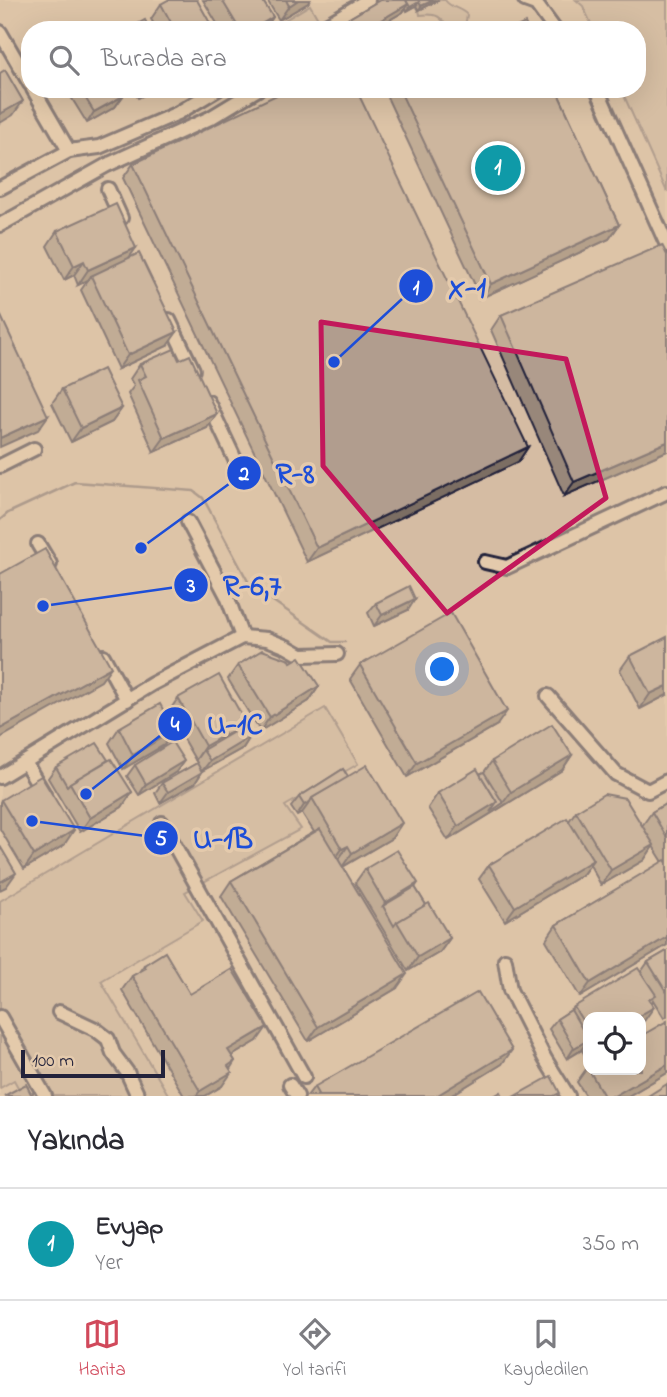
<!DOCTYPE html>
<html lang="tr">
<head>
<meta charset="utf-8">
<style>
	:root { --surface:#fff; --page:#f7f7f7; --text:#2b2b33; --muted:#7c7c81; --line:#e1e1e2; --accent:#d1495b }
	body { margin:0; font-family:"Indie Flower",sans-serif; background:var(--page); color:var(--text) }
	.controls { position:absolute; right:21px; bottom:21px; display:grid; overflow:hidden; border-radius:14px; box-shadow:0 7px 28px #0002 }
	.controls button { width:63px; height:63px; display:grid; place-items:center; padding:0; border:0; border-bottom:2px solid var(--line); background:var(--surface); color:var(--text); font:35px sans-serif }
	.scale { position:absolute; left:21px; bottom:18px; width:144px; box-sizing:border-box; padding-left:7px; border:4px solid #22223b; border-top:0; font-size:19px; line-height:24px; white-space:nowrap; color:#22223b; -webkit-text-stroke:5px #e4caac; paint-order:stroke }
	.you { position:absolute; left:443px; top:670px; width:24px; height:24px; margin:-18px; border:5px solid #fff; border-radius:50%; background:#1a73e8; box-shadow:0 0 0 10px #1a73e833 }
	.badge { display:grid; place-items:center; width:46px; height:46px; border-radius:50%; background:var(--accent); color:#fff; font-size:23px; font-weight:700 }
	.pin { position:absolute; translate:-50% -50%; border:4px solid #fff; box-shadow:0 2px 7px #0006 }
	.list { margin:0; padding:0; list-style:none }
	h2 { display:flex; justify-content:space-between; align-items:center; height:91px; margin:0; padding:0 28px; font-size:30px }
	h2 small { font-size:23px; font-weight:400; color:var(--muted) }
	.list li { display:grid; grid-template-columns:46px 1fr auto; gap:21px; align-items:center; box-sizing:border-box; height:112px; padding:0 28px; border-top:2px solid var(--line) }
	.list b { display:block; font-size:26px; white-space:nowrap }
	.list p { margin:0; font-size:23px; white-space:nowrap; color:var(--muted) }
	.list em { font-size:23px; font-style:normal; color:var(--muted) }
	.icon { flex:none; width:38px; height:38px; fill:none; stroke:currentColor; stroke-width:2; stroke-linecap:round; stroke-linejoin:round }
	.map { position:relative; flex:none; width:667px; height:1096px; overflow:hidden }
	.search { position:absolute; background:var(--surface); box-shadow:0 7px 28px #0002; left:21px; right:21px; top:21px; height:77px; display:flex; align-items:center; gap:18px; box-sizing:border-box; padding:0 24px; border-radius:28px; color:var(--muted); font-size:26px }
	.sheet { height:203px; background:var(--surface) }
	nav { display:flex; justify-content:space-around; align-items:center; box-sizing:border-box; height:98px; border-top:2px solid var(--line); background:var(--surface); font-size:19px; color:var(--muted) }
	nav a { display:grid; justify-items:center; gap:4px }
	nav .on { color:var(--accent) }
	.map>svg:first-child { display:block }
	.built { fill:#d5bca3; fill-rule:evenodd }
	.green { fill:#c5af9a; stroke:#74686a; stroke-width:2 }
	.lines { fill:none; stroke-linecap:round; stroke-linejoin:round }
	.stream { stroke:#6c6266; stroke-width:2.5 }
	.minor-casing { stroke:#22223b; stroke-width:18 }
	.minor { stroke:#e4caac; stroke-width:12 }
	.wall { fill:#98877a; stroke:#22223b; stroke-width:2 }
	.shaded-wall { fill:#7c6e63; stroke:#22223b; stroke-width:2 }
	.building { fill:#b19d8e; stroke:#22223b; stroke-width:2 }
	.marked { fill:none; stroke:#c2185b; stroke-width:5; stroke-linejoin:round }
	.leader { fill:none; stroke:#1d4ed8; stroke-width:2.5 }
	.callout-dot { fill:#1d4ed8; stroke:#e4caac; stroke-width:2.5 }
	.mark-label { font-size:21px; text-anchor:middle; font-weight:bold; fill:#fff }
	.callout-label { font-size:30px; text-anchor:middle; font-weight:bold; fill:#1d4ed8; stroke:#e4caac; stroke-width:7; stroke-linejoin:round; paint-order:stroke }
</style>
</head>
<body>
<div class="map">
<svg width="667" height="1096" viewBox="0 0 667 1096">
	<rect width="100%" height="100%" fill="#e4caac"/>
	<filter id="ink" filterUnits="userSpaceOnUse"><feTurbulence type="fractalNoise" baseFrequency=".0143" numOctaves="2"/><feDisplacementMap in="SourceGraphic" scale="14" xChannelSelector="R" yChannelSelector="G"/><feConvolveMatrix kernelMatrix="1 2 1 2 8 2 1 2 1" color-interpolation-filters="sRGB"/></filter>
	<g filter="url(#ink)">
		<path class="built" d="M0,0H667V1096H0ZM30,30H637V89H30ZM588,1017H641V1070H588Z"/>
		<g class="green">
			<path d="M438,0H445C451,9 461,7 467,15L465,27L449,30C441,16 437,13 420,15L419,10Z"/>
			<polygon points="576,0 667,0 667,192 621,89 637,89 637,30 594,30 583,6"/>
			<polygon points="310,5 318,19 299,30 277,30 275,26"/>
			<polygon points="325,708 358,764 285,806 301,829 185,892 203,921 101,981 169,1096 49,1096 40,1081 20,1091 14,1080 0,1088 0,901"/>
		</g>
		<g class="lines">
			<polyline class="stream" points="0,520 8,513 75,482 194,491 203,498 250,585 332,642 345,642"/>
			<g class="minor-casing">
				<g id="minor">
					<polyline points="525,0 536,4 555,30"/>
					<polyline points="318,30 368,0"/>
					<polyline points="0,32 30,84"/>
					<polyline points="33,89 69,151"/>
					<polyline points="597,89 667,245"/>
					<polyline points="0,188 69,151 99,147 178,113 218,89"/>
					<polyline points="108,189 121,218"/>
					<polyline points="0,225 107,165 210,118 258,89"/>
					<polyline points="169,320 193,370"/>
					<polyline points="208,402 239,468"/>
					<polyline points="0,466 34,449"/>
					<polyline points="188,522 227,596 242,637"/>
					<polyline points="38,544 50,564"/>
					<polyline points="485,562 507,567 667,492"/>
					<polyline points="242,637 267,639 287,647 301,655 337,654"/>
					<polyline points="103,656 127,700"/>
					<polyline points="548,696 616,774 648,791 667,781"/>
					<polyline points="25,762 44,794"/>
					<polyline points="0,777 152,684 242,637"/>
					<polyline points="162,823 304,1077"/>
					<polyline points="505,960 510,990 545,1059 568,1096"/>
					<polyline points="59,1012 95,1029 108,1039 113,1053 127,1072 138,1096"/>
					<polyline points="0,1017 45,1096"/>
					<polyline points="290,1085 297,1096"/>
				</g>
			</g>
			<use href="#minor" class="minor"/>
		</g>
		<g class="wall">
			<polygon points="203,0 262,0 273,17 264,30 221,30"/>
			<polygon points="267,0 310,0 308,3 279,20"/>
			<polygon points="380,0 439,0 419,10 416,6 407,11 406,8 403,12 372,30 336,30 341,23"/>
			<polygon points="161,4 214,30 157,30 151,19"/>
			<polygon points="66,89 119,89 123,96 115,107 87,123"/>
			<polygon points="133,89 155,89 138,98"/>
			<polygon points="392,89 556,89 619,225 609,239 481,298 387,97"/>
			<polygon points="133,164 528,447 518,462 307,562 123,178"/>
			<polygon points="57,231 130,257 167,346 118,369 81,290 88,280 78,285 74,275 64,280 47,246"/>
			<polygon points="667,255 667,451 564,496 491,330 501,315"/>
			<polygon points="179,360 207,428 154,452 128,394 134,386 130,379 140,364"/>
			<polygon points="62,389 122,408 112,422 71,442 52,403"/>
			<polygon points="415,599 408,610 374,626 368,613 376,603"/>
			<polygon points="630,656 667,695 640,709 620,670"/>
			<polygon points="238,665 319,686 309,701 260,731 228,679"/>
			<polygon points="360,665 497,725 407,777 350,679"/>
			<polygon points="178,698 244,726 250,737 243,748 202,771 202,772 195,783 160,803 155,793 162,783 197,763 168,713"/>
			<polygon points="119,728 174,730 164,745 123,769 109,743"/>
			<polygon points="572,755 562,770 448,840 428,808 438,793 484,772 492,761"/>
			<polygon points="108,760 132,792 122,807 80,832 48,778 56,767"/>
			<polygon points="135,765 176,772 139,795 127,776"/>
			<polygon points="343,769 392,838 343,867 397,988 308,1041 221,896 231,881 314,832 302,813 297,816 291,807 299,797"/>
			<polygon points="1,800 64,845 24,869 0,829 0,802"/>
			<polygon points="667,803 667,945 580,997 546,940 556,925 663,862 653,846 644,860 601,885 590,865 583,874 505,921 479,879 489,865 569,821 576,811 642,826 652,812"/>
			<polygon points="365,869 415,887 426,905 450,938 440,952 408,971 355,883"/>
			<polygon points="667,951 667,1016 664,1018 653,1000 644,1021 641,1023 641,1017 588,1017 588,1055 586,1057 582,1050 567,1059 549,1029 557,1019 571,1010 574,1007 641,972 648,962"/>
			<polygon points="144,965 190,994 257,1041 232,1056 235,1061 230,1069 222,1086 205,1096 184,1096 122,990 132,976 139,972"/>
			<polygon points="502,1064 450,1096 307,1096 314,1087"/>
			<polygon points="587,1068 667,1073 628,1096 586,1096 577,1082"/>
		</g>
		<g class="shaded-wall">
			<polygon points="298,0 310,0 308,3 279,20 289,6"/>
			<polygon points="434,0 439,0 419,10 421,6"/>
			<polygon points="419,2 416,6 407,11 410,7"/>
			<polygon points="408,4 403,12 372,30 364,30"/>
			<polygon points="273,17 264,30 251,30"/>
			<polygon points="144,89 155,89 138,98"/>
			<polygon points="123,96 115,107 87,123 94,112"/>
			<polygon points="23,101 13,115 0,123 0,114"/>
			<polygon points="619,225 609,239 481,298 491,284"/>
			<polygon points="136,248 126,262 91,276 88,280 78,285 88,270"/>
			<polygon points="84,261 74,275 64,280 74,266"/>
			<polygon points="177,332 167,346 118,369 128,355"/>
			<polygon points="122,408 112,422 71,442 81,428"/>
			<polygon points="217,414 207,428 154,452 164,438"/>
			<polygon points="48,416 38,430 0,447 0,438"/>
			<polygon points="667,442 667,451 564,496 574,482"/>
			<polygon points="528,447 518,462 307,562 317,548"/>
			<polygon points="415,599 408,610 374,626 382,615"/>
			<polygon points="111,667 101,681 0,738 0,729"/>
			<polygon points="319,686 309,701 260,731 270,717"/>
			<polygon points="667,686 667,695 640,709 650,694"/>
			<polygon points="507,711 497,725 407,777 417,763"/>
			<polygon points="246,723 236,737 203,750 195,761 205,746"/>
			<polygon points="174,730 164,745 123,769 133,755"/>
			<polygon points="250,737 243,748 202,771 210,761"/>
			<polygon points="572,755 562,770 448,840 458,826 497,802 503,803 511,792"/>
			<polygon points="184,761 176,772 139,795 146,784"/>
			<polygon points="202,772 195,783 160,803 168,792"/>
			<polygon points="132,792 122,807 80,832 90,818"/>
			<polygon points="310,802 302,813 297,816 304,805"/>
			<polygon points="402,823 392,838 342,867 352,853"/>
			<polygon points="74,830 64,845 24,869 34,855"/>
			<polygon points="654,845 644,860 601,885 611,870"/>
			<polygon points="348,846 338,860 332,863 342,849"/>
			<polygon points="593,860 583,874 505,921 515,907"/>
			<polygon points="16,873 6,887 0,890 0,882"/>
			<polygon points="418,883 408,898 383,906 385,903"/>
			<polygon points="667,937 667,945 580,997 590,983"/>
			<polygon points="450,938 440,952 408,971 418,957"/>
			<polygon points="407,974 397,988 308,1041 318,1027"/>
			<polygon points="654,1007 644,1021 641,1023 641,1017 637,1017"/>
			<polygon points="267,1027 257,1041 218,1064 228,1050"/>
			<polygon points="588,1040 581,1050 567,1059 574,1048"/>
			<polygon points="512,1050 502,1064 450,1096 436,1096"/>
			<polygon points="667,1065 667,1073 628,1096 614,1096"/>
			<polygon points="232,1072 222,1086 205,1096 196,1096 200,1091"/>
		</g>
		<g class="building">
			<polygon points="168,0 197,0 214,30 175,30 161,4"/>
			<polygon points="222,0 262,0 273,17 251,30 240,30"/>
			<polygon points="286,0 298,0 289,6"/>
			<polygon points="380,0 406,0 408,4 364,30 344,30 341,23"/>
			<polygon points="406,0 434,0 421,6 419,2 410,7"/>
			<polygon points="145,20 150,30 127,30"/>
			<polygon points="525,23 528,30 511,30"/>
			<polygon points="5,70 23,101 0,114 0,73"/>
			<polygon points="80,89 119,89 123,96 94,112"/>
			<polygon points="289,89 356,89 528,447 317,548 133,164"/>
			<polygon points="399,89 556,89 619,225 491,284"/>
			<polygon points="116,204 136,248 88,270 84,261 74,266 57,231"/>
			<polygon points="662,245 667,255 667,442 574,482 501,315"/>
			<polygon points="139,253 177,332 128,355 91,276"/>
			<polygon points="0,314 48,416 0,438"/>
			<polygon points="174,349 179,360 190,355 217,414 164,438 138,380 146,376 140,364"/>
			<polygon points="103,369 122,408 81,428 62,389"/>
			<polygon points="45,549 111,667 0,729 0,574"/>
			<polygon points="409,586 415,599 382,615 376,603"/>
			<polygon points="451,613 507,711 417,763 360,665"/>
			<polygon points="667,637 667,686 650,694 630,656"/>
			<polygon points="262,650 290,660 291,662 300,657 319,686 270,717 238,665"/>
			<polygon points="219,675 246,723 205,746 178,698"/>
			<polygon points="160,704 174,730 133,755 119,728"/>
			<polygon points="552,724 572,755 511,792 492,761"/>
			<polygon points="244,726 250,737 210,761 203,750"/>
			<polygon points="172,742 184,761 146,784 135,765"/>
			<polygon points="97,743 108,760 70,783 67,786 56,767"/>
			<polygon points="111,759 132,792 90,818 70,783"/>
			<polygon points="197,763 202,772 168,792 162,783"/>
			<polygon points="367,765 402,823 352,853 348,846 342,849 312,798"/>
			<polygon points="343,769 348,777 312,798 310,802 304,805 299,797"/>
			<polygon points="477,769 497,802 458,826 438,793"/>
			<polygon points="484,772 503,803 490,812 497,802 480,774"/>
			<polygon points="41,776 74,830 34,855 1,800"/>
			<polygon points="604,794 625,798 654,845 611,870 576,811"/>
			<polygon points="667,803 667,838 652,812"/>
			<polygon points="567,818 593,860 515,907 489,865"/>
			<polygon points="320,829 407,974 318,1027 231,881"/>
			<polygon points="0,846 16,873 0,882"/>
			<polygon points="397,850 418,883 385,903 365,869"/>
			<polygon points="665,860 667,863 667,937 590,983 556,925"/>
			<polygon points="415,887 426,905 397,922 394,926 383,906"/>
			<polygon points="429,903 450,938 418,957 397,922"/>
			<polygon points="667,951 667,993 648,962"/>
			<polygon points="165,952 190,994 232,969 267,1027 228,1050 235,1061 228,1066 232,1072 200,1091 132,976 146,968 144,965"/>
			<polygon points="638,968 656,995 649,999 654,1007 637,1017 588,1017 588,1030 574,1007"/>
			<polygon points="478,992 512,1050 436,1096 319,1096 314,1087"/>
			<polygon points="571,1010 588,1039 588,1040 574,1048 557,1019"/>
			<polygon points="667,1021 667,1065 614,1096 604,1096 589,1070 641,1070 641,1036"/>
			<polygon points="551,1076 560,1093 554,1096 515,1096"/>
			<polygon points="26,1084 31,1094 35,1092 37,1096 4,1096"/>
			<polygon points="667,1084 667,1096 648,1096"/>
			<polygon points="501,1092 503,1096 494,1096"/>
		</g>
	</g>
	<path d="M0 0H667V1096H0ZM321,322L566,359L606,498L447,613L323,466Z" fill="#e4caac" fill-opacity=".55" fill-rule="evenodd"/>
	<path class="marked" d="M321,322L566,359L606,498L447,613L323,466Z"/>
	<path class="leader" d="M334 362L416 286M141 548L244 473M43 606L191 585M86 794L175 724M32 821L161 838"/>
	<g class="callout-dot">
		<circle cx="334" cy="362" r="7"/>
		<circle cx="141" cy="548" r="7"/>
		<circle cx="43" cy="606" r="7"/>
		<circle cx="86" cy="794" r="7"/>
		<circle cx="32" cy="821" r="7"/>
		<circle cx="416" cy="286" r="18"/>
		<circle cx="244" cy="473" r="18"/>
		<circle cx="191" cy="585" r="18"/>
		<circle cx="175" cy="724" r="18"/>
		<circle cx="161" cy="838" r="18"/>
	</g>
	<g class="mark-label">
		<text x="416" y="294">1</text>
		<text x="244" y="480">2</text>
		<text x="191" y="592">3</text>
		<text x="175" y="731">4</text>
		<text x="161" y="845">5</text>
	</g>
	<g class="callout-label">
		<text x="467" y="297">X-1</text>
		<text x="295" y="483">R-8</text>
		<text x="252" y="595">R-6,7</text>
		<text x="235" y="734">U-1C</text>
		<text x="223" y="848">U-1B</text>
	</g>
</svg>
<div class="controls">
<button><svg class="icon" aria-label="locate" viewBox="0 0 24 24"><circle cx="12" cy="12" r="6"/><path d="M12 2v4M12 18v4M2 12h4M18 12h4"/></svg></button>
</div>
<div class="scale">100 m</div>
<div class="you"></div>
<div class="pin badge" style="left:498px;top:168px;background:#0f9aa8">1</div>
<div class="search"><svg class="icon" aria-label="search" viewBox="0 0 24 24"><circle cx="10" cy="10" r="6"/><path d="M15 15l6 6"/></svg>Burada ara</div>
</div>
<section class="sheet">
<h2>Yakında<small></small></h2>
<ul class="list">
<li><span class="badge" style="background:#0f9aa8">1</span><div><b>Evyap</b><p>Yer</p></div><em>350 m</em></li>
</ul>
</section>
<nav>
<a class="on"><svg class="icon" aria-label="map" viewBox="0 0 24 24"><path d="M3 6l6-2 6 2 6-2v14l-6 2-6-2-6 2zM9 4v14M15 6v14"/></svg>Harita</a>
<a><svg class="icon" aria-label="directions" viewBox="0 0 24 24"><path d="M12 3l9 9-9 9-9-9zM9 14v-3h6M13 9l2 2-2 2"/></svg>Yol tarifi</a>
<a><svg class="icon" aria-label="saved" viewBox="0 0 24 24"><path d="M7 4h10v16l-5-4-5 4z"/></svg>Kaydedilen</a>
</nav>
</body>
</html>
